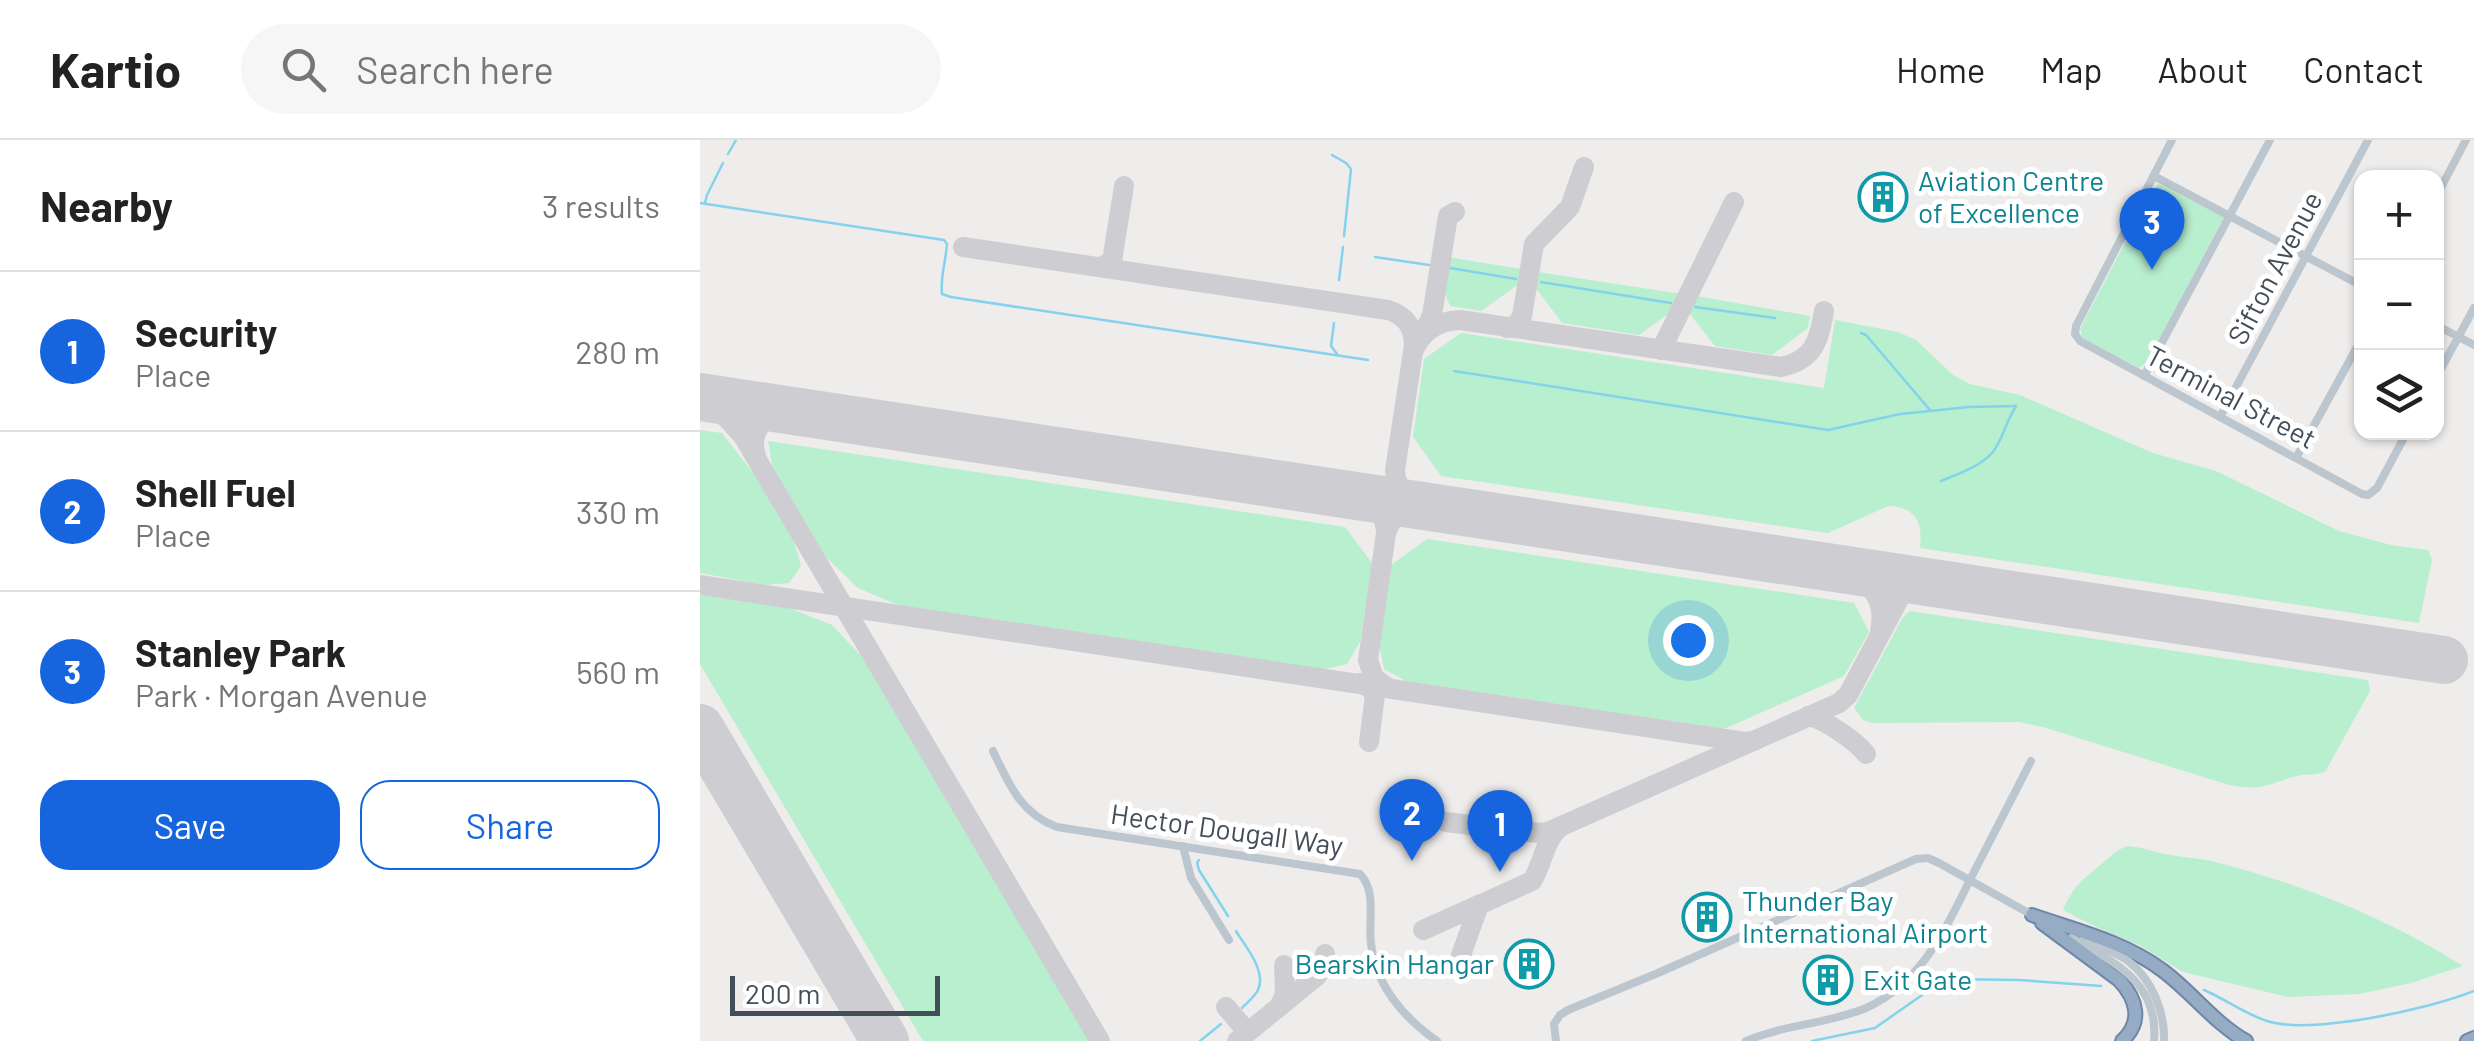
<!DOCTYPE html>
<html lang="en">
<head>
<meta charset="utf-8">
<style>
	:root { --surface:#fff; --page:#f6f6f6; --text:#222; --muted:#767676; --line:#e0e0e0; --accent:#1665df }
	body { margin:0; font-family:Barlow,sans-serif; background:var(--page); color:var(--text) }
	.controls { position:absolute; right:30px; top:30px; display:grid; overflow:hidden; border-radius:20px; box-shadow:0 2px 8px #0004 }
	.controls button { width:90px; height:90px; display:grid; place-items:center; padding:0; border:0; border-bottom:2px solid var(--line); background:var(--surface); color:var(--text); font:50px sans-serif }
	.scale { position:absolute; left:30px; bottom:25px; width:210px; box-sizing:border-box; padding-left:10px; border:5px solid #444e59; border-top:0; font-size:28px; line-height:35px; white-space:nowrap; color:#444e59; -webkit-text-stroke:8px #fff; paint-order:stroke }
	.you { position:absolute; left:988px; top:500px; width:35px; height:35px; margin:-25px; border:8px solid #fff; border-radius:50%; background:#1a73e8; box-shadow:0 0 0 15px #1a73e833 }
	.badge { display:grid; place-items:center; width:65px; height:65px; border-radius:50%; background:var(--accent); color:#fff; font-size:32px; font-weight:700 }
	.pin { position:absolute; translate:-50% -82px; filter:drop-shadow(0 2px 5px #0008) }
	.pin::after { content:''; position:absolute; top:52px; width:35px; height:30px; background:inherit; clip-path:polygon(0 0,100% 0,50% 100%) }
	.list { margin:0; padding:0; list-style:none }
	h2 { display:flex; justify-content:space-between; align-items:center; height:130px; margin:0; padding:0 40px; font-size:42px }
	h2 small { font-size:32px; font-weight:400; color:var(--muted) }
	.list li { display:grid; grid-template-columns:65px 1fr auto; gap:30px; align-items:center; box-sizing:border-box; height:160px; padding:0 40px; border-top:2px solid var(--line) }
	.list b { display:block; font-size:38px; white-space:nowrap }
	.list p { margin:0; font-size:32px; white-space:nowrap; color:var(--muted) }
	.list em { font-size:32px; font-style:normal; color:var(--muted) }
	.actions { display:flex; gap:20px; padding:30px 40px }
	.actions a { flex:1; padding:22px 0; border:2px solid var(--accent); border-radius:30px; text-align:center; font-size:35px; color:var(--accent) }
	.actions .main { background:var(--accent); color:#fff }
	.icon { flex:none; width:55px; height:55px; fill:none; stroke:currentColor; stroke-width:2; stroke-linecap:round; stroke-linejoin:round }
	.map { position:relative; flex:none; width:1774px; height:901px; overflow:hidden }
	header { display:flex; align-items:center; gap:60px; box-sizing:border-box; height:140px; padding:0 50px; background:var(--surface); border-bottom:2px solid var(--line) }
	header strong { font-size:48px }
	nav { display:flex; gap:55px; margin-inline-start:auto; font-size:35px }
	.search { width:700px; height:90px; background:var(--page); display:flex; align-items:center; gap:25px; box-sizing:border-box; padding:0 35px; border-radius:55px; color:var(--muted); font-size:38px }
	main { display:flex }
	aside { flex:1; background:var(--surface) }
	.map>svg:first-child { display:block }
	.green { fill:#b8efcf }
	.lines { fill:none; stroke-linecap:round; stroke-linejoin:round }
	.stream { stroke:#84d2ec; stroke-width:2.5 }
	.taxiway { stroke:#ceced2; stroke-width:20 }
	.runway { stroke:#ceced2; stroke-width:48 }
	.trunk-casing { stroke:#6d87a8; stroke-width:16 }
	.minor { stroke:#bcc6cf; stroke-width:8 }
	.trunk { stroke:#96abc4; stroke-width:12 }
	.labels { text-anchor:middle; stroke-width:10; stroke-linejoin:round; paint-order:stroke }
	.culture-label { font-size:28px; fill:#0d838f; stroke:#fff; text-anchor:start }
	.street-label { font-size:28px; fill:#444e59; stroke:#fff }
</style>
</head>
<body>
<header>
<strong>Kartio</strong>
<div class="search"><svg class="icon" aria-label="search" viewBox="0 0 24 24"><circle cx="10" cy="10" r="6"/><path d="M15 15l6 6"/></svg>Search here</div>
<nav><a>Home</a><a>Map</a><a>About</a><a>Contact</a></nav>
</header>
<main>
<aside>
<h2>Nearby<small>3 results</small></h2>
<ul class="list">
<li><span class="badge">1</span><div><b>Security</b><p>Place</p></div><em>280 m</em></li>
<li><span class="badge">2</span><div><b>Shell Fuel</b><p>Place</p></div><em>330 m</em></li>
<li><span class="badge">3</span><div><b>Stanley Park</b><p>Park · Morgan Avenue</p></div><em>560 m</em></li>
</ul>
<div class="actions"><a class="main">Save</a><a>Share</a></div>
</aside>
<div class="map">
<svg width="1774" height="901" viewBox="0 0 1774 901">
	<rect width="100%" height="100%" fill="#efecec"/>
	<g class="green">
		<polygon points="1459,44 1524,77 1447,222 1439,228 1383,198 1380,189 1452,51"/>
		<polygon points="748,117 821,129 819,144 781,171 750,166 743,149"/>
		<polygon points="838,132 982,154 974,170 939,195 862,183 835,147"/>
		<polygon points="997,156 1110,176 1108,188 1072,215 1015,206 986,169 992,157"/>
		<path d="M1135,180L1198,192L1216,200L1253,235L1270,244L1320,255L1453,313L1516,331L1639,391L1691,405L1728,410L1732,420L1719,483L1220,408C1223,382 1216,367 1188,366L1128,393L741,336L713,297L724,219L761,193L1124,248Z"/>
		<path d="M0,290L22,293C53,333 90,376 101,426L89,443L66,445L0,433Z"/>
		<polygon points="68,301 645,387 672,423 660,502 647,524 624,529 198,465 158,448 126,417 75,331 72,324"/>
		<polygon points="727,399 1154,463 1169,492 1144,536 1024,589 706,541 684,529 679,504 691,425"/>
		<polygon points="0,455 89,468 132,485 163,518 389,901 223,901 0,524"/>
		<path d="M1210,471L1668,540L1670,551L1625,632C1617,635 1610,634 1601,635C1569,642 1566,652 1529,645L1343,587L1319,582L1172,583L1163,580L1154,568L1203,477Z"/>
		<path d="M1427,706C1441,707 1452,711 1465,714C1480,717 1496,718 1511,721C1597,742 1688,778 1763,826L1711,843L1659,854L1588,857L1483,832L1439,805L1394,786L1363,770C1372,748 1383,739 1400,725C1411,717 1414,711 1427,706Z"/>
	</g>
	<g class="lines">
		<g class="stream">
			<polyline points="28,14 36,0"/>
			<polyline points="632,15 646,23 651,29 644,96"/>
			<path d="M0,63L244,100L247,104C246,120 240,138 242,154L251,157L668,220"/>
			<polyline points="5,63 7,55 23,23"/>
			<polyline points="675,117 729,125"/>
			<polyline points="750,128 816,139"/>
			<polyline points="639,140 643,107"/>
			<polyline points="841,142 971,163"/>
			<polyline points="995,167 1075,178"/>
			<polyline points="634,183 631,206 637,214"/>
			<polyline points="1161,193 1166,195 1230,270"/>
			<polyline points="754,231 1128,290 1200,274 1269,267 1316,266"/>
			<path d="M1241,341C1258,334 1280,327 1293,312C1302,300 1307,280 1316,266"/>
			<polyline points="499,720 497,723 499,730 528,776"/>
			<path d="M536,791C545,806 567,831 558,850C555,856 547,863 542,868"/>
			<path d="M1504,850C1525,859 1545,874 1567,881C1611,895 1730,869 1774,851"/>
			<polyline points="500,901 521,884"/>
			<polyline points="1112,901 1175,888 1245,839 1319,840 1401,846"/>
		</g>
		<g class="taxiway">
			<path d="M263,107L688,170C706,176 713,186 714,205L695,330C697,373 753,369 786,374"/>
			<polyline points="401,127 412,121 424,46"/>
			<polyline points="807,188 817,184 822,176 834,104 870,67 884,27"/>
			<polyline points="723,194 732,175 748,76 755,72"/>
			<polyline points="961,210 1034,62"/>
			<path d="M713,212C722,191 737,181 760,180L1081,227C1114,220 1119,201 1124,171"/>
			<polyline points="0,261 22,273 43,296 400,901"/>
			<path d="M56,316C49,293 62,275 86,272L153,282"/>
			<path d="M595,349C627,354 685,349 686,393"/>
			<path d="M1121,429C1158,435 1189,447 1180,492"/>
			<polyline points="0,445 1045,602 1054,601"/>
			<polyline points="660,543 670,548 675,555 669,602"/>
			<path d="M688,548L674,538L668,520L686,393C693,372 708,366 729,369"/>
			<path d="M1108,576C1124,579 1156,601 1166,614"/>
			<path d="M746,682L838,693L848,692L1139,563L1148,555L1199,459C1207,449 1217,444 1231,445L1294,454"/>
			<polyline points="723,790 781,764"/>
			<path d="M760,818L779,765L832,741C843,724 844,701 859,688"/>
			<polyline points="526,867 544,888 553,888"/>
			<polyline points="579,867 585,854 584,825"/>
			<polyline points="537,901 617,836 624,825 625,814"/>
		</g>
		<g class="runway">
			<polyline points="0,257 1744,520"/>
			<polyline points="0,588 185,901"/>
		</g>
		<g class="trunk-casing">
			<g id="trunk">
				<path d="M1332,775C1375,790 1425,802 1462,830C1492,852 1514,883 1546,901"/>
				<path d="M1342,783L1419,840C1437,859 1443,882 1422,901"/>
				<polyline points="1767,901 1774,898"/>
			</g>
		</g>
		<g class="minor">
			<polyline points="1472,0 1376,186 1375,194 1380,201 1662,354 1668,355 1677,348 1707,292"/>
			<polyline points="1454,36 1662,146"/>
			<polyline points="1736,57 1766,0"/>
			<polyline points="1736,185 1774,205"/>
			<polyline points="1444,236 1570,0"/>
			<polyline points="1736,238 1774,168"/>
			<polyline points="1520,277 1668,0"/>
			<polyline points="1596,318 1662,198"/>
			<path d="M293,611C309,644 320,673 357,687L660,734C677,751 668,781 671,803C675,845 704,878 737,901"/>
			<polyline points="483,706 491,738 529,800"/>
			<path d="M1372,798C1415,823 1459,842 1454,901"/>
			<path d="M1383,800C1398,806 1415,812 1428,821C1452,839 1465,872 1464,901"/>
			<polyline points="856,901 854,884 860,875 868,870 958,833 1216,719 1228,718 1239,723 1334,776"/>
			<path d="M1046,901C1086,884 1128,884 1166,868C1224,842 1247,785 1274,732C1293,695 1312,658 1331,621"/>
		</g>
		<use href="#trunk" class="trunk"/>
	</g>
	<defs>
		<g id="building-ring" transform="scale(2.5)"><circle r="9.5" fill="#fff" stroke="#0f9aa8" stroke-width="1.5"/><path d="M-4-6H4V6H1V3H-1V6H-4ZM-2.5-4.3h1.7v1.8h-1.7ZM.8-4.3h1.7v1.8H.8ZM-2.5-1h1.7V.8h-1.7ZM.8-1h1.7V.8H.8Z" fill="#0f9aa8"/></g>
	</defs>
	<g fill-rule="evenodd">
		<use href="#building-ring" x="1183" y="57"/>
		<use href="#building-ring" x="1007" y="777"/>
		<use href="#building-ring" x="829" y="824"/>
		<use href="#building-ring" x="1128" y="840"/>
	</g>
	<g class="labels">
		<g class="culture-label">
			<text x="1218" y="51">Aviation Centre<tspan x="1218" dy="32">of Excellence</tspan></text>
			<text x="1042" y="771">Thunder Bay<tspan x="1042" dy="32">International Airport</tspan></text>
			<text x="794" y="834" text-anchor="end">Bearskin Hangar</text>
			<text x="1163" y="850">Exit Gate</text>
		</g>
		<g class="street-label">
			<text transform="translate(1575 128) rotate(-62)" y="10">Sifton Avenue</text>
			<text transform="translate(1531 257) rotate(28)" y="10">Terminal Street</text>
			<text transform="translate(527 690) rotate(8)" y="10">Hector Dougall Way</text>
		</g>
	</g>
</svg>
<div class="controls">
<button>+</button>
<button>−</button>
<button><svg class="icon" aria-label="layers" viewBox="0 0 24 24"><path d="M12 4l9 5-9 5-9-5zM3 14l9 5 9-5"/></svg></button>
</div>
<div class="scale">200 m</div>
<div class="you"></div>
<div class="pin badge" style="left:800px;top:732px">1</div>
<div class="pin badge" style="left:712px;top:721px">2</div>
<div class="pin badge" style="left:1452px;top:130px">3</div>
</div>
</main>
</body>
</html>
